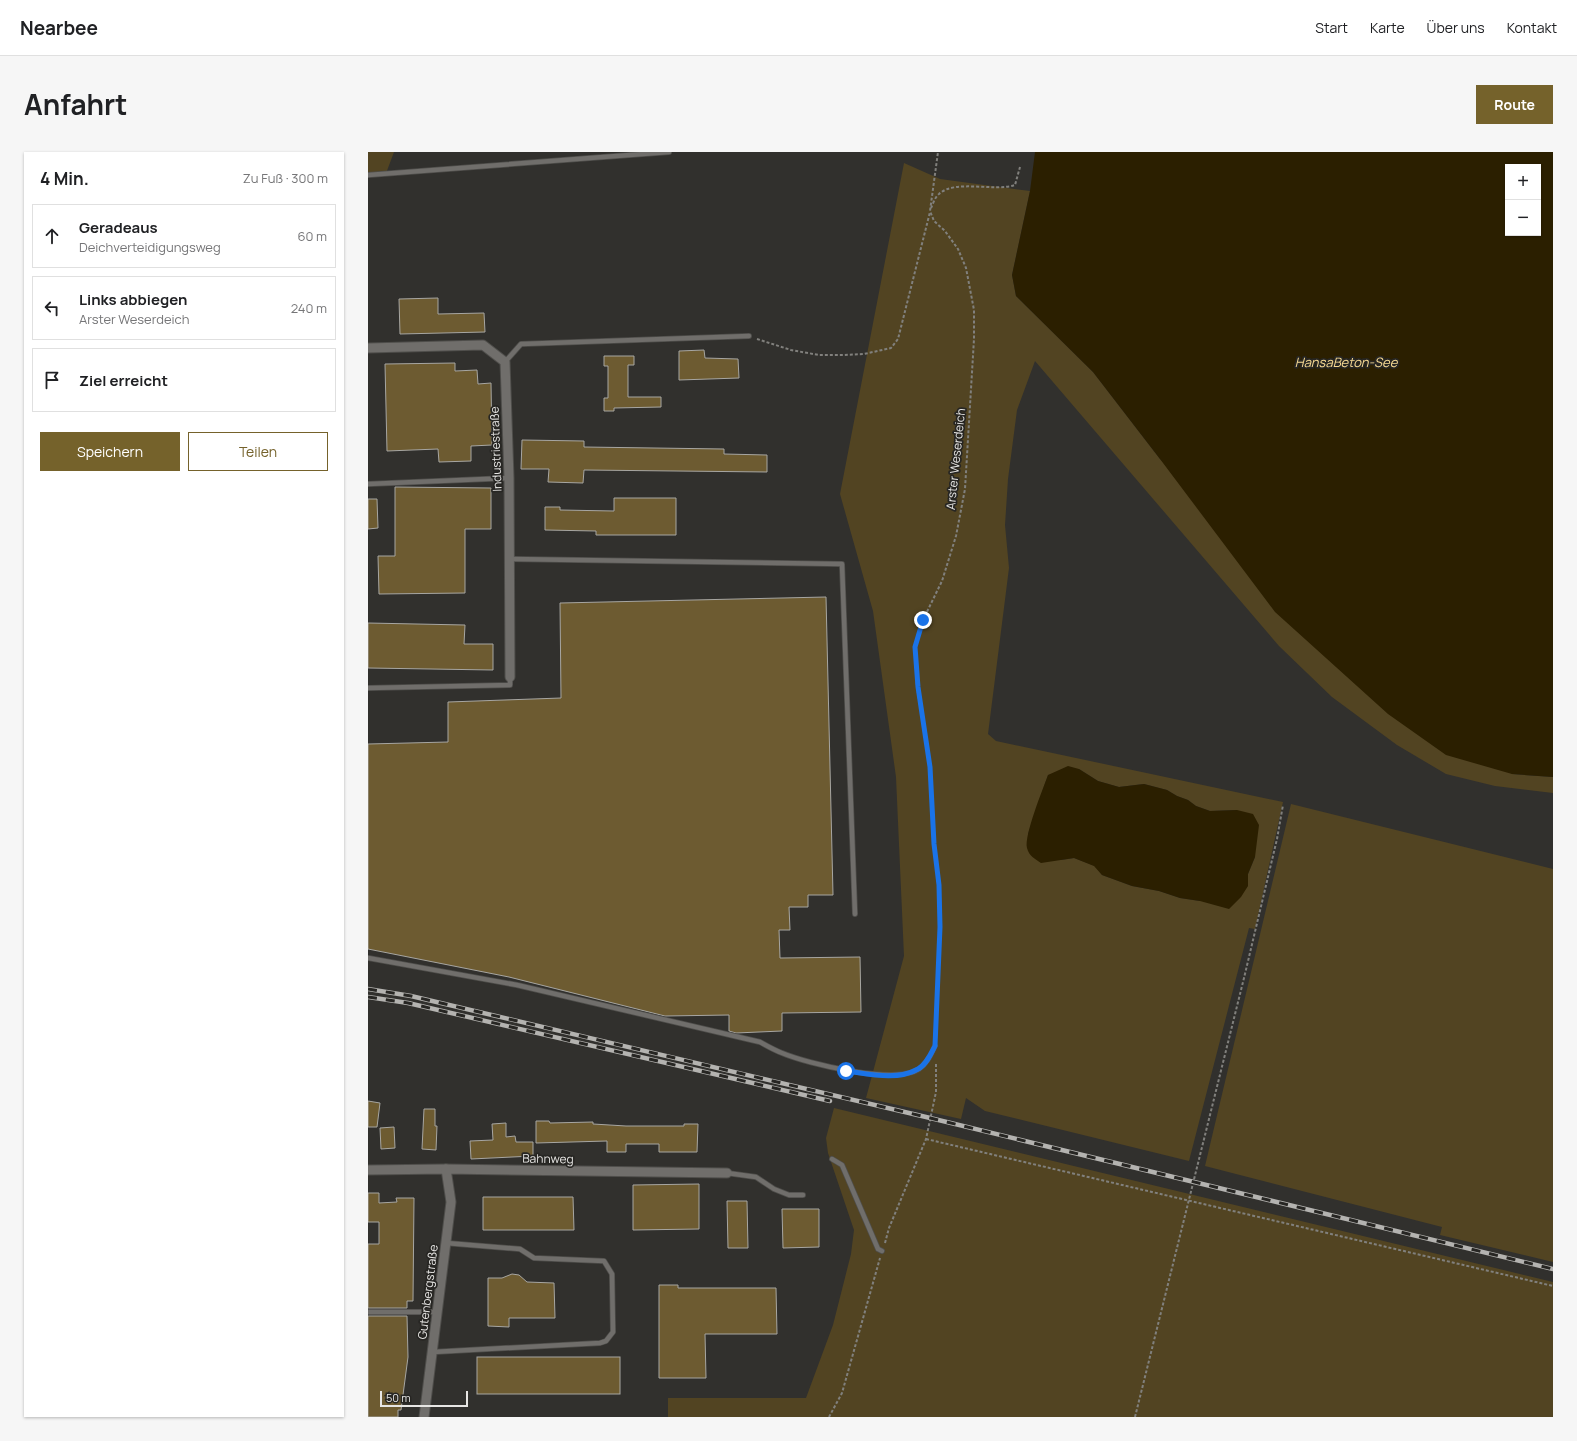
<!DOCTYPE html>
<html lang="de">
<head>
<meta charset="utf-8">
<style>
	:root { --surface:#fff; --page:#f6f6f6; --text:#202124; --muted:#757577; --line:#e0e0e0; --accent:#75622b }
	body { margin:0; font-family:Manrope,sans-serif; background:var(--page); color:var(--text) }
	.controls { position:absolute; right:12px; top:12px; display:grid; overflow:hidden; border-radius:0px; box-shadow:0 1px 3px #0004 }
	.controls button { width:36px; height:36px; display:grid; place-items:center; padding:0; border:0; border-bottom:1px solid var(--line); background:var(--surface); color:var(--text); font:20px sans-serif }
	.scale { position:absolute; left:12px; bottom:10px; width:88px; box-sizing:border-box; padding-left:4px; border:2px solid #e7e6e4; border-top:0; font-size:11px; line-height:14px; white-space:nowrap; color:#e7e6e4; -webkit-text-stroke:3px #272623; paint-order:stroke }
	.stop { position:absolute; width:12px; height:12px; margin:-9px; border:3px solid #1a73e8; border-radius:50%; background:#fff }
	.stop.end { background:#1a73e8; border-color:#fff; box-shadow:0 1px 4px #0008 }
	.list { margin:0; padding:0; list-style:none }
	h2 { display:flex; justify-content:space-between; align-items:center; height:52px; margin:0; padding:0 16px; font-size:17px }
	h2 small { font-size:13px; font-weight:400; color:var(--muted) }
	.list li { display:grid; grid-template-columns:26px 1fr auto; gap:12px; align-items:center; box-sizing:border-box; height:64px; margin:0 8px 8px; padding:0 8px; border:1px solid var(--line); border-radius:0px }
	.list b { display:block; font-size:15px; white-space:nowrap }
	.list p { margin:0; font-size:13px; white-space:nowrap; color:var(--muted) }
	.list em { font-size:13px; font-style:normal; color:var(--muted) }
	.actions { display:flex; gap:8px; padding:12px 16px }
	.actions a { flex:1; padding:9px 0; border:1px solid var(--accent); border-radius:0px; text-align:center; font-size:14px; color:var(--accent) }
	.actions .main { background:var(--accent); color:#fff }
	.icon { flex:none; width:22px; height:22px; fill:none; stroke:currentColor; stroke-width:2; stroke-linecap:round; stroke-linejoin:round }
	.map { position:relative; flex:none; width:1185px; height:1265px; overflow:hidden; border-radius:0px }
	header { display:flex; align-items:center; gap:24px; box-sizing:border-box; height:56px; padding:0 20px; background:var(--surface); border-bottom:1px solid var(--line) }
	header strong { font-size:19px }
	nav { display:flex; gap:22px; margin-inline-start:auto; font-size:14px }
	.intro { display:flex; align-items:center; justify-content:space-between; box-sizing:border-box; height:96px; padding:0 24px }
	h1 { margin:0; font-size:28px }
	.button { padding:10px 18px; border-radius:0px; background:var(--accent); color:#fff; font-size:14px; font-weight:700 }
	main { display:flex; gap:24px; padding:0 24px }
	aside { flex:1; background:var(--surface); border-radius:0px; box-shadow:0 1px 3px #0004 }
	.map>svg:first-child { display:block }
	.green { fill:#524422; fill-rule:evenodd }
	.water { fill:#2b1f00; fill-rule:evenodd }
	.building { fill:#6d5b31; stroke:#a7a6a2 }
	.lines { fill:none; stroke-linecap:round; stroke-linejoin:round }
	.service-casing { stroke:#4f4e4b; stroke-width:6 }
	.minor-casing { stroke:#4f4e4b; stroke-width:11 }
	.path { stroke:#81807d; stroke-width:2; stroke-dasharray:3 2; stroke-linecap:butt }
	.service { stroke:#706e6b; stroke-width:4.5 }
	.minor { stroke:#706e6b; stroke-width:9 }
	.rail-casing { stroke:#b4b3b0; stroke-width:4.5 }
	.rail { stroke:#272623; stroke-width:3; stroke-dasharray:9; stroke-linecap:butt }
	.route { stroke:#1a73e8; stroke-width:5 }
	.labels { text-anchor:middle; stroke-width:3.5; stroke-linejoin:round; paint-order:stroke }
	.street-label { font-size:12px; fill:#e7e6e4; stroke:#272623 }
	.water-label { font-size:13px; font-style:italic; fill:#f7da93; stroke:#272623 }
</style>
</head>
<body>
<header>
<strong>Nearbee</strong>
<nav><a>Start</a><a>Karte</a><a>Über uns</a><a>Kontakt</a></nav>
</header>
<div class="intro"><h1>Anfahrt</h1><a class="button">Route</a></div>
<main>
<aside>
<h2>4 Min.<small>Zu Fuß · 300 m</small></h2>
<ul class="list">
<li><svg class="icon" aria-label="ahead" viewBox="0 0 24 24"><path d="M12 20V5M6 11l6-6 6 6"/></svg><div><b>Geradeaus</b><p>Deichverteidigungsweg</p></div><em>60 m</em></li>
<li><svg class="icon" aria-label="left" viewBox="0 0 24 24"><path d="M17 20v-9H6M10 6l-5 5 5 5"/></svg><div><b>Links abbiegen</b><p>Arster Weserdeich</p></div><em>240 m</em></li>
<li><svg class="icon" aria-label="arrive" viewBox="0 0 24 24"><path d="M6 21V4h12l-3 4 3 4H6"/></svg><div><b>Ziel erreicht</b></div></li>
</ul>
<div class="actions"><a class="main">Speichern</a><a>Teilen</a></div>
</aside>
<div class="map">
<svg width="1185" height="1265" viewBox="0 0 1185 1265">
	<rect width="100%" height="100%" fill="#31302d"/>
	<g class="green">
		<polygon points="0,0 26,0 17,24 0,23"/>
		<path d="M536,11L572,27L662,39L644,123L648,144L725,220L792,307L1144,622L1185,625V641L1127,634L1078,622L1029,593L964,545L911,494L667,209L649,258L640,327L637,373L641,416L620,582L628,589L915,650L887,777L881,776L821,1009L617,959L598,946L593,967L498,946L536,804L528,625L505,459L472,342ZM711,617L730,629L751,635L776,632L799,638L809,644L820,648L828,654L842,659L869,658L887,705L880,722V734L832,749L812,746L791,739L764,734L734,723L727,714L706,706L693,708L660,682L680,623Z"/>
		<polygon points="923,652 1185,717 1185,1110 1072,1083 1074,1075 837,1014"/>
		<polygon points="466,956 1185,1130 1185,1265 300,1265 300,1246 438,1246 465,1173 483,1102 486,1078 460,1001 458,986"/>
	</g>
	<g class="water">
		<path d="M667,0H1185V625L1144,622L1078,603L1020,562L907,460L792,307L725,220L648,144L644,123L662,39ZM1140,15H1170V81H1140Z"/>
		<path d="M700,614L711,617L730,629L751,635L776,632L799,638L809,644L820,648L828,654L842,659L869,658L885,662L891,673L887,705L880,722V734L873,745L861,757L832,749L812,746L791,739L764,734L734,723L726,714L706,706L673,711C667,707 661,704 659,696C656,683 675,637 680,623Z"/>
	</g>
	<g class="building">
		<polygon points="70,146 70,162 116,161 117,180 32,182 31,147"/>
		<polygon points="336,198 337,206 370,207 371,226 311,228 311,199"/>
		<polygon points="236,204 266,204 266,213 260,213 260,245 293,245 293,255 246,256 246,259 236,259 236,246 240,246 240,214 236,214"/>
		<polygon points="87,211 87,219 109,218 110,232 123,231 124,293 103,294 103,309 71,310 70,297 19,299 17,212"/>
		<polygon points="154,288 216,289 216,295 356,297 356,302 399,303 399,320 216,318 215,331 180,330 181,317 153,317"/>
		<polygon points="27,335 123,336 123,377 97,377 97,441 11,442 10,404 27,404"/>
		<polygon points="246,346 308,346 308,383 228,383 228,379 177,378 177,355 192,355 192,358 246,359"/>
		<polygon points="0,347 9,347 10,376 0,377"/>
		<polygon points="458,445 465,743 440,743 440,755 421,755 422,778 411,778 412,806 492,805 493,860 414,861 414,879 368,881 361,879 361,863 297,864 141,825 0,797 0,592 80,590 80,550 193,546 192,451"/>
		<polygon points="0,471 97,473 96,492 125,492 125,518 0,516"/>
		<polygon points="0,949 12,951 9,975 0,975"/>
		<polygon points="56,957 67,957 67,974 69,974 68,998 54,997"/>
		<polygon points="168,969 181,969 182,971 225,970 225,972 258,974 316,974 316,972 330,972 329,1000 291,1000 291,992 258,992 258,1000 239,1000 239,989 168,991"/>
		<polygon points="138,971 138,985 147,984 148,990 165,990 165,1004 103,1007 102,989 125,988 124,972"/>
		<polygon points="26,975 27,996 13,997 12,976"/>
		<polygon points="331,1032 331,1077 265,1078 265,1033"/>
		<polygon points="0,1041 11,1041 11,1051 29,1050 28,1046 46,1046 45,1149 39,1149 39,1156 0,1156 0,1092 11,1092 11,1070 0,1070"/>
		<polygon points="115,1045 205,1045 206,1078 115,1078"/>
		<polygon points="359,1049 379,1049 380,1096 360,1096"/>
		<polygon points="414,1057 451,1057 451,1095 415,1096"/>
		<polygon points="144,1122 151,1123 159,1130 186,1131 187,1166 141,1166 141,1175 120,1174 120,1126 134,1126"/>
		<polygon points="291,1133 310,1133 310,1136 408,1136 409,1182 337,1182 338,1226 291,1226"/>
		<polygon points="0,1164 39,1164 40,1205 33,1258 30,1258 30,1265 0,1265"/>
		<rect x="109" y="1205" width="143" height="37"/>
	</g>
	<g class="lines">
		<g class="service-casing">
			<g id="service">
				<polyline points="0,23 301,0"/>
				<polyline points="137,210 153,192 381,184"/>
				<polyline points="0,332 141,326"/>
				<polyline points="142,407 474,412 487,762"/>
				<polyline points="0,536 142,533 142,525"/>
				<path d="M0,806L149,833L392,890C399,894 406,898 414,901C440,912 528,933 551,917C559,912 563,902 567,894"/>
				<polyline points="464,1007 474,1013 510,1097 514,1099"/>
				<polyline points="359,1021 388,1025 406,1037 421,1043 435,1043"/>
				<polyline points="0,1160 69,1160"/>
				<polyline points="65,1200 232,1191 238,1189 245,1180 244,1122 236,1109 166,1106 152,1097 78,1091"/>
			</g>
		</g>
		<g class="minor-casing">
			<g id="minor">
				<polyline points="0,196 115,193 137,210 141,326 142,525"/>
				<polyline points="0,1018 78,1017 359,1021"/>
				<polyline points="56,1265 83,1050 78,1017"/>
			</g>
		</g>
		<g class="path">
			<path d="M563,56C565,52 567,45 571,42C587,27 627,40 647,33L652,15"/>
			<polyline points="389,187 423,198 451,203 475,203 496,202 523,196 530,187 562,60"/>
			<polyline points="567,886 572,775 571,733 566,692 562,615 549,535 547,495 555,468 574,429 588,384 597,337 606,187 606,158 598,116 590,97 577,79 566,69 562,59 570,0"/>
			<polyline points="558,987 1185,1134"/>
			<polyline points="517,1091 521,1076 558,987 568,940 568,910"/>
			<polyline points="461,1265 474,1241 512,1106"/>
			<polyline points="767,1265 876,826 909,687 915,653"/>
		</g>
		<use href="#service" class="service"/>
		<use href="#minor" class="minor"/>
		<g class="rail-casing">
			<g id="rail">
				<polyline points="0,837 43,844 558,965 1185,1117"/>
				<polyline points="0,845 40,851 462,949"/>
			</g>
		</g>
		<use href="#rail" class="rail"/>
	</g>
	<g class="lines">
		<path class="route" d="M478,919C501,922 529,929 550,917C558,913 563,902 567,894L572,775L571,733L566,692L562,615L550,535L547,495L555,468"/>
	</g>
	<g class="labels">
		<g class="street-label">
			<text transform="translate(128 297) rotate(-92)" y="4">Industriestraße</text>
			<text transform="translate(588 307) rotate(-84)" y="4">Arster Weserdeich</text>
			<text transform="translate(180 1007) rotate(1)" y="4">Bahnweg</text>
			<text transform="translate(60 1140) rotate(-83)" y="4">Gutenbergstraße</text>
		</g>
		<g class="water-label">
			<text x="978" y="215">HansaBeton-See</text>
		</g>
	</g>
</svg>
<div class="controls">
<button>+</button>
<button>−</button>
</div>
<div class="scale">50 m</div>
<div class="stop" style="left:478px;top:919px"></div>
<div class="stop end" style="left:555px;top:468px"></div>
</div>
</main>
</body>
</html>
